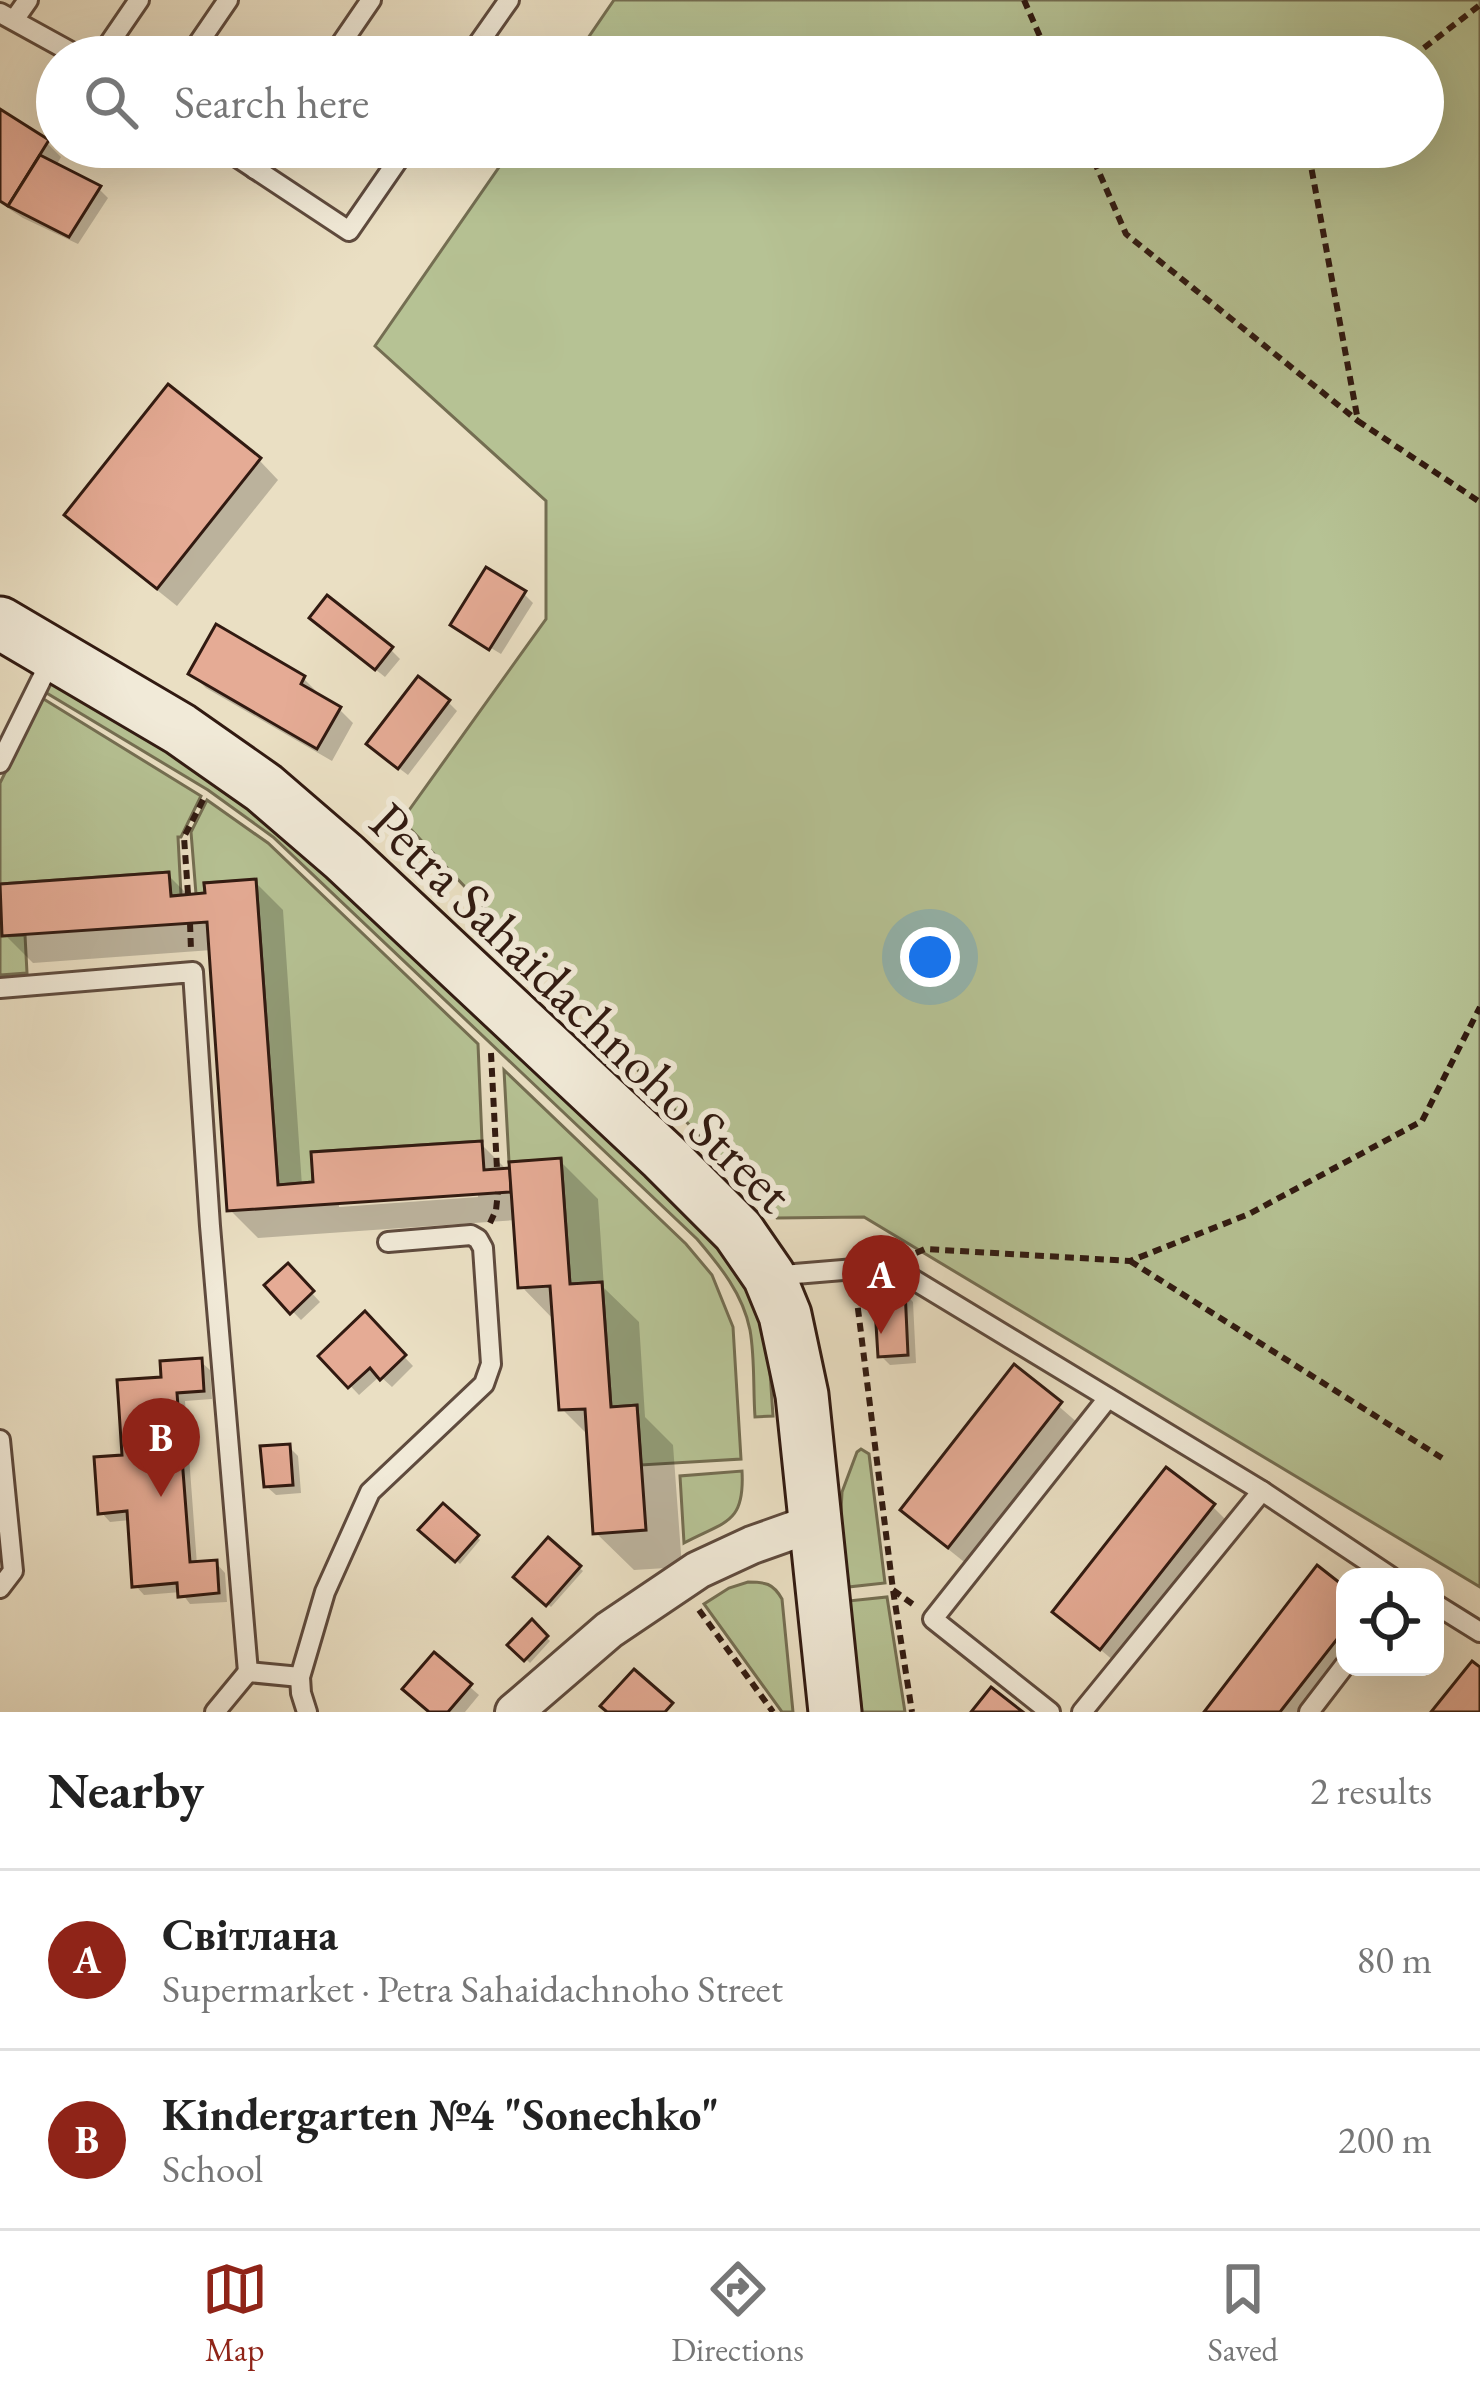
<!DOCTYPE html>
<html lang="en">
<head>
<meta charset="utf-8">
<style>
	:root { --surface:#fff; --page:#f2f2f2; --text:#222; --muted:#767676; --line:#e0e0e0; --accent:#8f2418 }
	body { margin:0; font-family:"EB Garamond",serif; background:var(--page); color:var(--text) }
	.controls { position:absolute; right:36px; bottom:36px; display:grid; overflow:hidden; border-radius:24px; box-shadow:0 12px 48px #0002 }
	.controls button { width:108px; height:108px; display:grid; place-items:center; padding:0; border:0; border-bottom:3px solid var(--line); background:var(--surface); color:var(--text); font:60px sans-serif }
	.you { position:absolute; left:930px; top:957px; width:42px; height:42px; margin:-30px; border:9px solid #fff; border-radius:50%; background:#1a73e8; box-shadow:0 0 0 18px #1a73e833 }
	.badge { display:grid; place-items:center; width:78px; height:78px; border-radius:50%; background:var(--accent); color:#fff; font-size:39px; font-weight:700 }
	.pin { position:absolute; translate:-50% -99px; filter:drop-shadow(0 3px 6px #0008) }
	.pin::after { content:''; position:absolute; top:63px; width:42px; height:36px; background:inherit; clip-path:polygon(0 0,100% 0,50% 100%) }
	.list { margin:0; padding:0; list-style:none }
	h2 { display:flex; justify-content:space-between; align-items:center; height:156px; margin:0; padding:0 48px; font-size:51px }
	h2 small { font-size:39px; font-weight:400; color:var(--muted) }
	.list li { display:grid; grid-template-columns:78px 1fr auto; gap:36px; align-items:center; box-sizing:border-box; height:180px; padding:0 48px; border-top:3px solid var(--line) }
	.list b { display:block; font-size:45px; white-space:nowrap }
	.list p { margin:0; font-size:39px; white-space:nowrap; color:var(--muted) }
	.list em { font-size:39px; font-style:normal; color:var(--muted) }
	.icon { flex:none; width:66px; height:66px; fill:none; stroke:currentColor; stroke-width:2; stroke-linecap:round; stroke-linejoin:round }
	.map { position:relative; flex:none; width:1480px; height:1712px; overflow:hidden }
	.search { position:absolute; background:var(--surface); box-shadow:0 12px 48px #0002; left:36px; right:36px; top:36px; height:132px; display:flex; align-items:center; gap:30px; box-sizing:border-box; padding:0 42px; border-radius:66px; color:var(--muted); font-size:45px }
	.sheet { height:516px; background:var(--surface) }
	nav { display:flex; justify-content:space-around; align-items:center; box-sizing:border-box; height:168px; border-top:3px solid var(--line); background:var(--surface); font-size:33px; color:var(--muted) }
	nav a { display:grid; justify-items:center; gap:6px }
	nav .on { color:var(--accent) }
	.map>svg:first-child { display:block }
	.green { fill:#b6c294; stroke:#746e52; stroke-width:3 }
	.shadow { fill:#0003; fill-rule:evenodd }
	.building { fill:#e5ab95; stroke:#311a11; stroke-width:3 }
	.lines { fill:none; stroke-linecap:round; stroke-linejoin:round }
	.service-casing { stroke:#5f4b3e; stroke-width:24 }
	.minor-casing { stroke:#5f4b3e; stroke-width:42 }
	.secondary-casing { stroke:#311a11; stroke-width:57 }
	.path { stroke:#311a11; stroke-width:6; stroke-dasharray:9 6; stroke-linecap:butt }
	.service { stroke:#f1ead8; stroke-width:18 }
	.minor { stroke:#f1ead8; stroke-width:36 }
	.secondary { stroke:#f1ead8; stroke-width:51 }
	.labels { text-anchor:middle; stroke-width:12; stroke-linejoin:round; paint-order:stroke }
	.street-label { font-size:54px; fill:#311a11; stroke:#f1ead8 }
</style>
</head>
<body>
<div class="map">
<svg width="1480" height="1712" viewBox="0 0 1480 1712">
	<rect width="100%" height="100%" fill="#eadfc3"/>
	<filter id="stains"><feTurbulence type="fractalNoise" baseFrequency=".00167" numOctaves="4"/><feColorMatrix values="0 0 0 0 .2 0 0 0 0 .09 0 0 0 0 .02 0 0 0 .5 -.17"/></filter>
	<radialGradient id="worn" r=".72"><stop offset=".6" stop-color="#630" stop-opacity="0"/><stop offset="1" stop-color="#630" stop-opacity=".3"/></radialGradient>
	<g class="green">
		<polygon points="614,0 1480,0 1480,1587 864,1217 777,1218 402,820 546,619 546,501 375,346 513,147 1423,147 1423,57 575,57"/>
		<path d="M50,675L218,773L735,1257L767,1328L773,1416L755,1417C753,1389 755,1358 750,1330C743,1294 720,1266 697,1239L273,837L208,790L40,689Z"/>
		<polygon points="42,698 201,796 181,837 178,837 181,895 171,896 168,872 0,884 0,783"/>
		<polygon points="207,800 268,843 478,1044 482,1141 312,1152 313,1182 278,1185 256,880 204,883 205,893 196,894 191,832"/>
		<polygon points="0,905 2,936 25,935 27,973 0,975"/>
		<polygon points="504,1070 686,1244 712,1275 733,1327 741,1459 641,1465 637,1405 611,1407 602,1282 570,1284 561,1159 509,1162"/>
		<polygon points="861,1449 869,1454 885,1583 848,1587 840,1532 842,1492 857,1452"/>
		<path d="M742,1471C745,1524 725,1521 684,1543L680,1476Z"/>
		<path d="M748,1582C765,1582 773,1583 782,1599L793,1712H782L704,1604L729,1588Z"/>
		<polygon points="887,1597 905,1712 862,1712 848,1601"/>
	</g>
	<g class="shadow">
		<polygon points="0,113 47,143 61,157 56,166 99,189 108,198 78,244 23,218 0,203"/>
		<polygon points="259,460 278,480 177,606 87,534 68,515"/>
		<polygon points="524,594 533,603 501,654 453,625"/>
		<polygon points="322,627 391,650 400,659 385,677"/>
		<polygon points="191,673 303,678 317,692 316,696 339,709 353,723 332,761 206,688"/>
		<polygon points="448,702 457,711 408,775 379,753"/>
		<path d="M168,875L190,897L255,882L283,910L302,1186L481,1144L513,1176L560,1161L598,1199L604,1288L639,1322L645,1417L673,1445L682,1567L634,1570L596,1533L590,1437L562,1409L555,1321L521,1286L516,1220L258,1238L230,1210L212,950L33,963L5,935ZM478,1191V1197L339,1207V1201Z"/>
		<polygon points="288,1267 320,1302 301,1320 268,1286"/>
		<polygon points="904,1292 913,1302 916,1363 890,1365 881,1356"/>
		<polygon points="365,1316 413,1366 392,1387 380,1376 359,1395 322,1356"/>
		<polygon points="200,1361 210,1370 212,1399 185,1401 197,1565 216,1563 225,1573 227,1602 190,1604 181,1592 144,1595 135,1585 130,1520 110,1522 101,1512 164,1380"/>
		<polygon points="1015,1368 1079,1424 968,1565 923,1529 904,1510"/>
		<polygon points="289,1447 298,1456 301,1493 276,1495 266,1486"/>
		<polygon points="1167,1471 1213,1507 1232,1526 1121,1667 1056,1612"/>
		<polygon points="443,1507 480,1540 460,1564 422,1530"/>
		<polygon points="548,1541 583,1571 551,1607 517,1577"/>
		<polygon points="1345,1591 1345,1667 1314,1712 1208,1712"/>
		<polygon points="532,1624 550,1641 530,1663 511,1645"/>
		<polygon points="434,1656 479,1695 465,1712 431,1712"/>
	</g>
	<g class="building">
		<polygon points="0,109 49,140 8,206 0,201"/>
		<polygon points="40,155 101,186 69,237 8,206"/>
		<polygon points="168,384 261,458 157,589 64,515"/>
		<polygon points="486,567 526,591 489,650 450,625"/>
		<polygon points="327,595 393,647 375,670 309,618"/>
		<polygon points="216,624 305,676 301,684 341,707 317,749 188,674"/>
		<polygon points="418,676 450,700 398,769 366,744"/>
		<polygon points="169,872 171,896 205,893 204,883 256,879 278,1185 313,1182 311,1152 482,1141 484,1170 510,1168 511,1192 227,1211 207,922 2,936 0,884"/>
		<polygon points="561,1158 570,1284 602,1282 611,1407 637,1405 646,1530 593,1534 585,1409 559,1410 550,1286 518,1288 509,1162"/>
		<polygon points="288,1263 314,1291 290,1314 264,1285"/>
		<polygon points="905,1289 908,1355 878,1357 874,1291"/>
		<polygon points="365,1311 406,1355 380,1380 370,1368 348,1388 318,1356"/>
		<polygon points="202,1358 204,1391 177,1393 190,1562 217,1560 219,1593 178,1597 177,1583 132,1587 127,1511 98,1514 94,1457 122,1455 117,1380 161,1377 160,1361"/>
		<polygon points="1014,1364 1062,1402 948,1548 900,1510"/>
		<polygon points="290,1444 293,1485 264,1487 260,1446"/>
		<polygon points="1166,1467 1215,1504 1100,1650 1052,1612"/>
		<polygon points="443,1503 479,1535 455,1562 418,1530"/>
		<polygon points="548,1537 581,1566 546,1606 513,1577"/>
		<polygon points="1317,1565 1345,1587 1345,1629 1280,1712 1204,1712"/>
		<polygon points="532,1619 548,1636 524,1661 507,1645"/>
		<polygon points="434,1652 472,1684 448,1712 429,1712 402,1689"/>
		<polygon points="1472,1661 1480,1667 1480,1712 1431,1712"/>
		<polygon points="634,1669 673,1703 665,1712 607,1712 600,1706"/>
		<polygon points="991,1687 1023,1712 971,1712"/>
	</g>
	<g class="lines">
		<g class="service-casing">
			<g id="service">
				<polyline points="0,13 80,57"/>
				<polyline points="14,20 28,0"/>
				<polyline points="100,57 139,0"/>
				<polyline points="189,57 228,0"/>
				<polyline points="332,57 371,0"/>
				<polyline points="469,57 509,0"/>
				<polyline points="222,147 349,231 407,147"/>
				<polyline points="255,169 270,147"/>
				<polyline points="0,763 52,658"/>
				<polyline points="0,988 193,972 210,1226 248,1672 300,1677"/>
				<polyline points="771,1276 891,1266 1262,1491 1391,1577"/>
				<polyline points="0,1440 13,1571 0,1588"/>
				<polyline points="1435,1604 1480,1632"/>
				<polyline points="215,1712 248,1672"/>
				<polyline points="307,1712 301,1693 300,1677 325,1592 370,1492 484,1384 491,1364 483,1248 478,1239 471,1235 388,1242"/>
				<polyline points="1050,1712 933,1619 1108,1398"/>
				<polyline points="1082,1712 1262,1491"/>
				<polyline points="1309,1712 1345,1665"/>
			</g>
		</g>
		<g class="minor-casing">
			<polyline id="minor" points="514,1712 609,1630 698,1570 752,1545 814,1523"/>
		</g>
		<g class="secondary-casing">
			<polyline id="secondary" points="0,623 180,729 264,788 344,857 664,1157 738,1231 769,1276 785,1315 802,1395 835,1712"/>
		</g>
		<g class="path">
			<polyline points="1024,0 1049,57"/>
			<polyline points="1412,57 1480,5"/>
			<polyline points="1088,147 1126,234 1358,421"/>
			<polyline points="1329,147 1311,166 1358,421 1480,502"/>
			<polyline points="188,894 184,837 204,798"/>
			<polyline points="190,923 191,950"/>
			<polyline points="491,1053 497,1169"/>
			<polyline points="490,1223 496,1210 498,1192"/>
			<polyline points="916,1253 925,1249 1130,1261 1249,1214 1422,1121 1480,1007"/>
			<polyline points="1130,1261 1442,1458"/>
			<polyline points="856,1293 893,1590 912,1712"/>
			<polyline points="893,1590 914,1605"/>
			<polyline points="699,1610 773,1712"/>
		</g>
		<use href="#service" class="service"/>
		<use href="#minor" class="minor"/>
		<use href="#secondary" class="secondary"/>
	</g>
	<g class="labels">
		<g class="street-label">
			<text transform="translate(582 1007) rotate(44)" y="19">Petra Sahaidachnoho Street</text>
		</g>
	</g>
	<rect width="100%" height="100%" filter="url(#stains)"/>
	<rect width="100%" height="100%" fill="url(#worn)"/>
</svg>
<div class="controls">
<button><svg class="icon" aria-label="locate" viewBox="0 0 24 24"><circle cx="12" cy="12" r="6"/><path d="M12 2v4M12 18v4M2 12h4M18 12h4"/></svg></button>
</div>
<div class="you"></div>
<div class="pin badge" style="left:881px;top:1334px">A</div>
<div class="pin badge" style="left:161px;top:1497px">B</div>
<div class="search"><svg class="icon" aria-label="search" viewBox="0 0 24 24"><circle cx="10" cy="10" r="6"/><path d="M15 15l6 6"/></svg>Search here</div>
</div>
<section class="sheet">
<h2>Nearby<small>2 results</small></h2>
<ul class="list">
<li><span class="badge">A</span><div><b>Світлана</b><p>Supermarket · Petra Sahaidachnoho Street</p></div><em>80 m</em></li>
<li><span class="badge">B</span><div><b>Kindergarten №4 &quot;Sonechko&quot;</b><p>School</p></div><em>200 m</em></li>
</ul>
</section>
<nav>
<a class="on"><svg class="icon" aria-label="map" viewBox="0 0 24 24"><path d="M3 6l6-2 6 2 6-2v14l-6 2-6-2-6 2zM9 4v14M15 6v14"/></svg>Map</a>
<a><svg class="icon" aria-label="directions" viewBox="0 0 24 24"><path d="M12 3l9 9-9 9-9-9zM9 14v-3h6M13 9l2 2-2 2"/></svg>Directions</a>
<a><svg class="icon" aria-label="saved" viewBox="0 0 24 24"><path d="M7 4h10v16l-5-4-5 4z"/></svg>Saved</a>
</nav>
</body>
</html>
